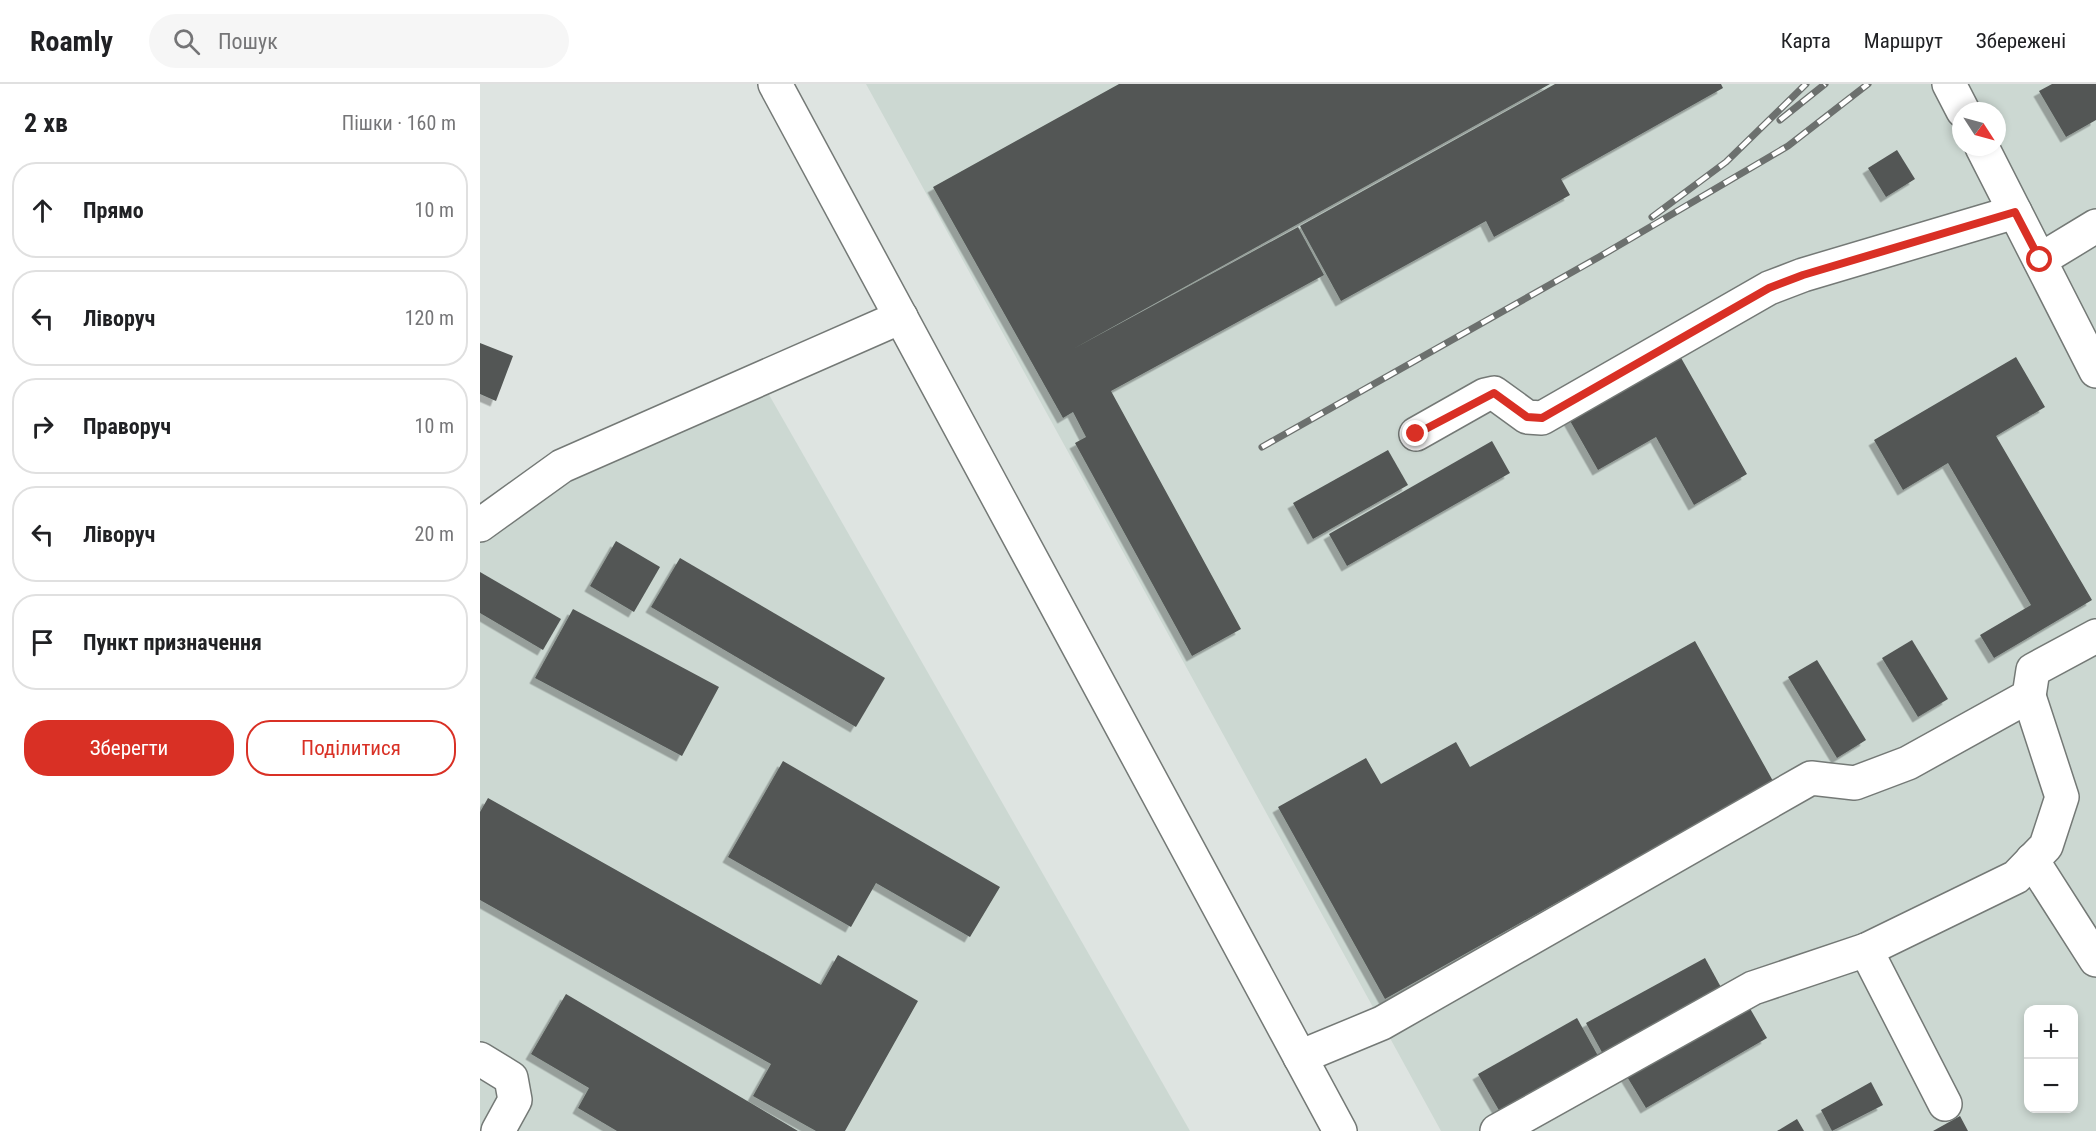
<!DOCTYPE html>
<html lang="uk">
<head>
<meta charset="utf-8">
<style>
	:root { --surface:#fff; --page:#f6f6f6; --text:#202124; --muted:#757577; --line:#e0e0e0; --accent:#d93025 }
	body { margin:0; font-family:"Roboto Condensed",sans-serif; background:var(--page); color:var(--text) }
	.controls { position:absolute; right:18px; bottom:18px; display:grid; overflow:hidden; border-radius:12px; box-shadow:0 3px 9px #0003 }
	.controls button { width:54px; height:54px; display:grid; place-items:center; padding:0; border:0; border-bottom:2px solid var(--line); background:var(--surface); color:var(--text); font:30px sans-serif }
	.compass { position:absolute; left:1472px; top:18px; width:54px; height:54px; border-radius:50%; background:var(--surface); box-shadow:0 3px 9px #0003; rotate:126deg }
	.stop { position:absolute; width:18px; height:18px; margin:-14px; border:4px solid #d93025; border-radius:50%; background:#fff }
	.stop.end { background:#d93025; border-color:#fff; box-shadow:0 2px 6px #0008 }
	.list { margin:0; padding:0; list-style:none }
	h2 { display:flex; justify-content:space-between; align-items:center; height:78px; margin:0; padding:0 24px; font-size:26px }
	h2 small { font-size:20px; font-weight:400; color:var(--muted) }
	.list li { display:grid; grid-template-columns:39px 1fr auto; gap:18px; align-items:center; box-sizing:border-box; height:96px; margin:0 12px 12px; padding:0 12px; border:2px solid var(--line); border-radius:24px }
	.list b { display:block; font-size:22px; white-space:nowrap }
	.list em { font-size:20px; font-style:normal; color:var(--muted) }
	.actions { display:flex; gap:12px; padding:18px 24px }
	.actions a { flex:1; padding:14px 0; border:2px solid var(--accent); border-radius:24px; text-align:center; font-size:21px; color:var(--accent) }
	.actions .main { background:var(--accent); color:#fff }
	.icon { flex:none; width:33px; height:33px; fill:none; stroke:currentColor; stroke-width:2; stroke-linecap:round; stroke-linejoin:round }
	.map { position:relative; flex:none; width:1616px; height:1047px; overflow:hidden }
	header { display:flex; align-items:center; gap:36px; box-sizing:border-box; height:84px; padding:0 30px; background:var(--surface); border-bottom:2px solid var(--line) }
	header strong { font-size:28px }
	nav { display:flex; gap:33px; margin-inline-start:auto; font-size:21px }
	.search { width:420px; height:54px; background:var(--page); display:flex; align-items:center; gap:15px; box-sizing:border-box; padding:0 21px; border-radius:33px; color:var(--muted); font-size:22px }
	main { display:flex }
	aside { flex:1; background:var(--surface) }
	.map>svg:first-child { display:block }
	.built { fill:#ccd8d2; fill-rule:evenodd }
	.building { fill:#525654; filter:url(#shadow) }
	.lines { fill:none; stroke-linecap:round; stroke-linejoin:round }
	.minor-casing { stroke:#747976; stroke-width:36 }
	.minor { stroke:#fff; stroke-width:33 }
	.rail-casing { stroke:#6c706e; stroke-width:7 }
	.rail { stroke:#fff; stroke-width:4.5; stroke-dasharray:14; stroke-linecap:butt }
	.route { stroke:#d93025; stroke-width:8 }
</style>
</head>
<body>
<header>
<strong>Roamly</strong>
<div class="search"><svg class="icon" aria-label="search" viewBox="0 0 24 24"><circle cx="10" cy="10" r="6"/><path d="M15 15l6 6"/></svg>Пошук</div>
<nav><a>Карта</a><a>Маршрут</a><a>Збережені</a></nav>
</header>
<main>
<aside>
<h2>2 хв<small>Пішки · 160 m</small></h2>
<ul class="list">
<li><svg class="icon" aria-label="ahead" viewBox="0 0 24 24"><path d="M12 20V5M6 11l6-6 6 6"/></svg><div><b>Прямо</b></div><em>10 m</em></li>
<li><svg class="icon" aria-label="left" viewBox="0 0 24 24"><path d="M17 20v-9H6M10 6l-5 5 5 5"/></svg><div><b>Ліворуч</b></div><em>120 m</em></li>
<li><svg class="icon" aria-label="right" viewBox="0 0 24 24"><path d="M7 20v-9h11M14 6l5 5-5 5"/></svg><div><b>Праворуч</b></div><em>10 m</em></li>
<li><svg class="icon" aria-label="left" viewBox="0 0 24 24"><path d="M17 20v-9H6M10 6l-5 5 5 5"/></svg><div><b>Ліворуч</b></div><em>20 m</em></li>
<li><svg class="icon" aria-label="arrive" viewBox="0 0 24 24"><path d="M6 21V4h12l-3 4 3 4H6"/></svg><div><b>Пункт призначення</b></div></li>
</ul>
<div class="actions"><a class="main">Зберегти</a><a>Поділитися</a></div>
</aside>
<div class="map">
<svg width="1616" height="1047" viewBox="0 0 1616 1047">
	<defs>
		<filter id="shadow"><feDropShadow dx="-5.5" dy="5.5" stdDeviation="0" flood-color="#0004"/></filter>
	</defs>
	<rect width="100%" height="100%" fill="#dee4e1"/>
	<g class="built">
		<path d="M386,0H1616V1047H961ZM1481,27H1517V63H1481ZM1548,926H1594V1024H1548Z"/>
		<polygon points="280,295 710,1047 0,1047 0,441"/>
	</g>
	<g class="building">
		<polygon points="639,0 1070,0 593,265 818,143 844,191 631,307 761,545 712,572 595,359 606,353 593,328 583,334 453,103"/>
		<polygon points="1075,0 1241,0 1243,4 1081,95 1090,111 1014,153 1006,137 861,217 820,142"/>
		<polygon points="1572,0 1616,0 1616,36 1586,53 1559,7"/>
		<polygon points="1417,66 1435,95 1406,113 1388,84"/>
		<polygon points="0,259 33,272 16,317 0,310"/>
		<polygon points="1200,272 1267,390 1214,421 1176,353 1118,386 1089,335"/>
		<polygon points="1536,273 1565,323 1516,352 1612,516 1514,574 1500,551 1551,521 1468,379 1423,406 1394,356"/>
		<polygon points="1012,357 1030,389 867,482 849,450"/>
		<polygon points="908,366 928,401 833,455 813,419"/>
		<polygon points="136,457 180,483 154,528 110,502"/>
		<polygon points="200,474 405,594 376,643 171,523"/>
		<polygon points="0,488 81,535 63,566 0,529"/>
		<polygon points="93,525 239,603 202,672 55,594"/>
		<polygon points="1432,556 1468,615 1438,633 1402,574"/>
		<polygon points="1215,557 1293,697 905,915 798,723 886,674 901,700 976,658 990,683"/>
		<polygon points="1337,576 1386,656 1357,674 1308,593"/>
		<polygon points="303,677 520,803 490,853 396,799 371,843 248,773"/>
		<polygon points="8,714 341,901 358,871 438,917 365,1047 336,1047 273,1012 291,980 0,816 0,728"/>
		<polygon points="1225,874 1243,907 1124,972 1106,939"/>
		<polygon points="86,910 318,1047 137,1047 98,1024 109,1004 51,970"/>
		<polygon points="1268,921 1287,954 1166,1024 1146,991"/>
		<polygon points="1097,934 1122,979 1024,1035 998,990"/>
		<polygon points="1391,998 1403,1021 1352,1047 1341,1026"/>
		<polygon points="1480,1032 1488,1047 1453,1047"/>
		<polygon points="1317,1035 1324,1047 1297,1047"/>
	</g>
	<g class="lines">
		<g class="minor-casing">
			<g id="minor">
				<polyline points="295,0 860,1047"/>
				<polyline points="1469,0 1483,27"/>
				<polyline points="1502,63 1616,287"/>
				<polyline points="1560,176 1616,142"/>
				<polyline points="936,350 1005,311 1014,309 1047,333 1062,334 1289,204 1323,191 1535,128"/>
				<polyline points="0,441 82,382 421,233"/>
				<polyline points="1552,776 1616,876"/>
				<polyline points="1386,866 1465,1020"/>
				<polyline points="820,973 902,939 1331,694 1375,699 1428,679 1549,612 1553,586 1616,552"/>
				<polyline points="0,975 31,994 35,1016 18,1047"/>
				<polyline points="1017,1047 1273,904 1386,866 1536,793 1566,762 1582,713 1549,612"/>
			</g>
		</g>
		<use href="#minor" class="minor"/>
		<g class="rail-casing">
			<g id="rail">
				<polyline points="1300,36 1345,0"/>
				<polyline points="1172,133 1246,78 1326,0"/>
				<polyline points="782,363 1119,173 1308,62 1388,0"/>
			</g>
		</g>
		<use href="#rail" class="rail"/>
	</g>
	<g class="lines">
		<polyline class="route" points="936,350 1014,309 1047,333 1062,334 1289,204 1323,191 1535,128 1560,176"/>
	</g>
</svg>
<div class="controls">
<button>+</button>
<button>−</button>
</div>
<svg class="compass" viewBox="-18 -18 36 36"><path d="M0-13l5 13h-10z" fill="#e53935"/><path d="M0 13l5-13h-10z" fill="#757577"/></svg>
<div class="stop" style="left:1560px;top:176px"></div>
<div class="stop end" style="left:936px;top:350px"></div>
</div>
</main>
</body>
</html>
